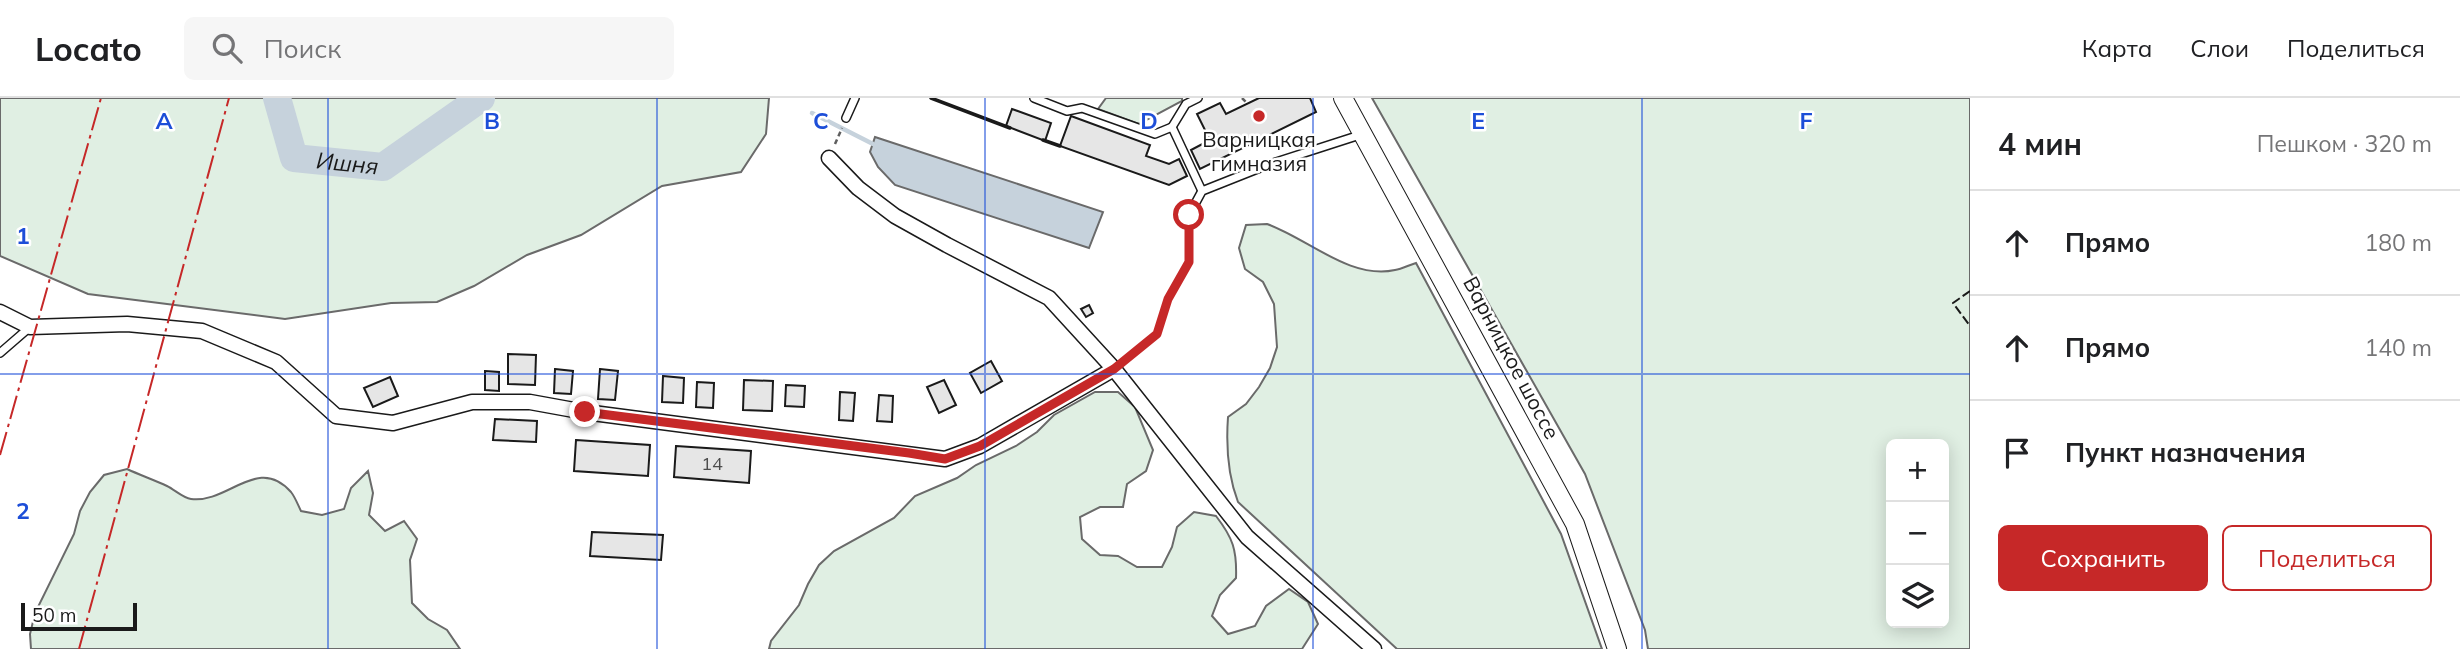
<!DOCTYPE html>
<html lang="ru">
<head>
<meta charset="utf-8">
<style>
	:root { --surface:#fff; --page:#f6f6f6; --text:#202124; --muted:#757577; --line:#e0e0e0; --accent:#c62828 }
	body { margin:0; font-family:Mulish,sans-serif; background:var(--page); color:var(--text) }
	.controls { position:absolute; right:21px; bottom:21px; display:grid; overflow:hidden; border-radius:10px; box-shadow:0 4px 18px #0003 }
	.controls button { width:63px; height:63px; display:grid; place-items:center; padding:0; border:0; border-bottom:2px solid var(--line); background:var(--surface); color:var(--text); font:35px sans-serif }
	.scale { position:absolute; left:21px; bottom:18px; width:116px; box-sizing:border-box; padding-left:7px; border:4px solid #1a1a1a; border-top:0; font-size:19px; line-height:24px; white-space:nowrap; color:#1a1a1a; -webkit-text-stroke:5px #fff; paint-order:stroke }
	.stop { position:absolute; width:21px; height:21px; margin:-16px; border:5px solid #c62828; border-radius:50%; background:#fff }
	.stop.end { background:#c62828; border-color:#fff; box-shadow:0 2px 7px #0008 }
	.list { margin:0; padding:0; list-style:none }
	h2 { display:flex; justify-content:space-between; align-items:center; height:91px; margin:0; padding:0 28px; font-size:30px }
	h2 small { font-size:23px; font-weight:400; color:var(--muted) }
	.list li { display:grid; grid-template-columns:46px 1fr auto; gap:21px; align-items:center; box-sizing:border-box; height:105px; padding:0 28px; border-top:2px solid var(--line) }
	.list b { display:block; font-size:26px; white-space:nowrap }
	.list em { font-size:23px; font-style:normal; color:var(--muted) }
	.actions { display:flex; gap:14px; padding:21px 28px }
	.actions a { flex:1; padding:16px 0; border:2px solid var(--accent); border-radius:10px; text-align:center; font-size:24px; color:var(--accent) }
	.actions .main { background:var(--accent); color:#fff }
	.icon { flex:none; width:38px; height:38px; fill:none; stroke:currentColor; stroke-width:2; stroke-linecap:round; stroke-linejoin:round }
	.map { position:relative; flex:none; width:1970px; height:551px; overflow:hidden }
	header { display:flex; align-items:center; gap:42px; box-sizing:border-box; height:98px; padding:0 35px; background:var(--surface); border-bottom:2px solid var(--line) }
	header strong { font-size:33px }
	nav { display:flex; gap:38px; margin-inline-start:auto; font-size:24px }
	.search { width:490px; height:63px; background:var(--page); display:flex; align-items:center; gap:18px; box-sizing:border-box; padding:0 24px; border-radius:10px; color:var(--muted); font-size:26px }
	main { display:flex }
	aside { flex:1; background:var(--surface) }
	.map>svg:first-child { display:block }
	.green { fill:#e0efe3; stroke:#6a6a6a; stroke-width:2; fill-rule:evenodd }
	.water { fill:#c6d2dc; stroke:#6a6a6a; stroke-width:2 }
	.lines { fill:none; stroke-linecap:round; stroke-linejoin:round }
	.stream { stroke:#c6d2dc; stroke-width:4.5 }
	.river { stroke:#c6d2dc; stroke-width:28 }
	.building { fill:#e6e6e6; stroke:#1a1a1a; stroke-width:2 }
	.service-casing { stroke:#1a1a1a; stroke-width:10 }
	.minor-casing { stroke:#1a1a1a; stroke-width:17 }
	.tertiary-casing { stroke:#1a1a1a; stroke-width:20 }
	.path { stroke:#5f5f5f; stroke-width:2.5; stroke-dasharray:5 3.5; stroke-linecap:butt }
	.service { stroke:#fff; stroke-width:7 }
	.minor { stroke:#fff; stroke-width:14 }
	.tertiary { stroke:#fff; stroke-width:18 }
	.fence { stroke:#1a1a1a; stroke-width:2; stroke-dasharray:9 3.5; stroke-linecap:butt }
	.wall { stroke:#1a1a1a; stroke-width:3.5 }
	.power { stroke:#c62828; stroke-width:2; stroke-dasharray:24 5 3.5 5; stroke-linecap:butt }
	.route { stroke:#c62828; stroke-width:9 }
	.grid { fill:none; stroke:#1d4ed8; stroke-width:2; stroke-opacity:0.55 }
	.poi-dot { fill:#c62828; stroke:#fff; stroke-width:2.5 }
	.labels { text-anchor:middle; stroke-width:5; stroke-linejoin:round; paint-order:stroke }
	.number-label { font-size:18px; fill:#4d4d4d }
	.poi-label { font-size:21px; fill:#1a1a1a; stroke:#fff }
	.street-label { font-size:21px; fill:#1a1a1a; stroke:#fff }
	.water-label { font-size:23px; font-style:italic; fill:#1a1a1a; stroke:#fff }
	.grid-label { font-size:23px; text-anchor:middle; font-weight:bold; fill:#1d4ed8; stroke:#fff; stroke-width:5; stroke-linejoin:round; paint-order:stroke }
</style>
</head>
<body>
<header>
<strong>Locato</strong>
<div class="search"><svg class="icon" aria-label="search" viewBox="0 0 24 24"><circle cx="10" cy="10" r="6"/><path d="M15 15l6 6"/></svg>Поиск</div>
<nav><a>Карта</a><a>Слои</a><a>Поделиться</a></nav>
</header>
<main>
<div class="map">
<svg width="1970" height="551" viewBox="0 0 1970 551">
	<rect width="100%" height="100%" fill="#fff"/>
	<g class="green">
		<polygon points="0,0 769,0 766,36 741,74 662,88 581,137 527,157 474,188 437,204 391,205 285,221 88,196 0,158"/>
		<polygon points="1106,0 1182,0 1182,3 1139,26 1098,11"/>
		<path d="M1372,0H1970V551H1648L1645,532L1585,376ZM1891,346H1944V525H1891Z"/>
		<path d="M1267,126C1307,140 1350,182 1395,172C1402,171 1409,167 1416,165L1561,436L1602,551H1397L1238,404C1228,378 1226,347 1228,319L1246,306L1259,289L1270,270L1277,249L1274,206L1263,184L1245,171L1239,150L1246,127Z"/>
		<path d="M1095,294H1118L1135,309L1153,352L1146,373L1127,386L1123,409H1100L1080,419L1082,441L1100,457L1118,458L1137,469H1162L1172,449L1177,429L1194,414L1216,418C1233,440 1237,452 1236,480L1220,497L1212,518L1228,536L1255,528L1266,508L1289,491L1308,504L1318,526L1302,551H769L771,543L799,507L808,486L819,467L834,453L894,420L915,398L957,380L976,367L1016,348L1037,334L1054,317Z"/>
		<path d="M127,371C140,377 154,382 167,388C175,392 183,400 191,401C228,406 258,356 291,394C295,399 298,407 301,413L322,417L344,411L351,390L368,373L373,395L369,417L385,433L404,423L417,441L410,462L412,505L428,521L447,532L460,551H31L30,536L35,515L74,436L80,413L90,394L104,377Z"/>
	</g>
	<polygon class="water" points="875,39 1103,114 1089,150 895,87 878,69 870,54"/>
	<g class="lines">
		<polyline class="stream" points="812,15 873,46"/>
		<path class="river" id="s1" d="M277,0L294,60L383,69L481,0"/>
	</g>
	<g class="building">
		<polygon points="1259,0 1310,0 1316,14 1200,71 1191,52 1210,42 1197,16 1220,5 1226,16"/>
		<polygon points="1012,11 1051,25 1045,43 1006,28"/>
		<polygon points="1071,18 1150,47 1146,58 1169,66 1179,61 1187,78 1169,87 1060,48"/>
		<polygon points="1089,207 1093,215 1086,219 1081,211"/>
		<polygon points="508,256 536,257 535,287 508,286"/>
		<polygon points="991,263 1002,283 981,295 970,275"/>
		<polygon points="555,271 573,273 571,296 554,295"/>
		<polygon points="600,271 618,273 615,302 598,301"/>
		<polygon points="485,273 499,274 499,293 485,292"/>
		<polygon points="663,278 684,280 683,305 662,304"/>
		<polygon points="390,279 398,298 373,309 364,290"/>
		<polygon points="744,282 773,283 772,313 743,312"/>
		<polygon points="944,282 956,307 939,315 927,289"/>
		<polygon points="697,284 714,285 713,310 696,309"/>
		<polygon points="786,287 805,288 804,309 785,308"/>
		<polygon points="840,294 855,295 853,323 839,322"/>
		<polygon points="879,297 893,298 892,324 877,323"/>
		<polygon points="495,321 537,323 536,344 493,342"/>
		<polygon points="576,342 650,347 648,378 574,373"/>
		<polygon points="676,348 751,353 749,385 674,379"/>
		<polygon points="592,434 663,437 661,462 590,458"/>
	</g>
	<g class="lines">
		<g class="service-casing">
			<g id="service">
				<polyline points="1034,0 1067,13 1082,10 1155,36 1172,29 1202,93"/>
				<polyline points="846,20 855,0"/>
				<polyline points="1172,29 1186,6 1198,0"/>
				<polyline points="1189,117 1202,93 1270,66 1363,36"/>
				<polyline points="0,255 30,229"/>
			</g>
		</g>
		<g class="minor-casing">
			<g id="minor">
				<polyline points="829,60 858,90 895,118 947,147 1049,200 1114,271 1247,439 1374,551"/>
				<polyline points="0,214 30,229 127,226 202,233 276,264 336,318 393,325 472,304 530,304 585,314 945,361 980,348 1114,271"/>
			</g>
		</g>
		<g class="tertiary-casing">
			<polyline id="tertiary" points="1343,0 1575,426 1617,551"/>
		</g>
		<g class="path">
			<polyline points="1242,0 1248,6"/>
			<polyline points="835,46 842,30"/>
			<polyline points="1124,263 1157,236 1168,201 1189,164 1189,127"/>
		</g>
		<use href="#service" class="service"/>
		<use href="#minor" class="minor"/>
		<use href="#tertiary" class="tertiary"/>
		<polyline class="fence" points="1970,193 1953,205 1970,228"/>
		<g class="wall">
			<polyline points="931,0 1010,30"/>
			<polyline points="1043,42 1060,48"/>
		</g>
		<g class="power">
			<polyline points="0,357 101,0"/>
			<polyline points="79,551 229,0"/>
		</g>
	</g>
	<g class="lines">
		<polyline class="route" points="585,314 909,355 945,361 980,348 1114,271 1157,236 1168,201 1189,164 1189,117"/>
	</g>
	<path class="grid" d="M328,0V551M657,0V551M985,0V551M1313,0V551M1642,0V551M0,276H1970"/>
	<circle class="poi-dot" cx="1259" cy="18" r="7"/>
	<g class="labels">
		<g class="number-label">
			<text x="712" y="372">14</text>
		</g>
		<g class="poi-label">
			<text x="1259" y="49">Варницкая<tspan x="1259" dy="24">гимназия</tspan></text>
		</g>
		<g class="street-label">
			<text transform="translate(1511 260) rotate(62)" y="7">Варницкое шоссе</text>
		</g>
		<g class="water-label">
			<text dy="8" stroke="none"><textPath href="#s1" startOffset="116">Ишня</textPath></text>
		</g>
	</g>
	<g class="grid-label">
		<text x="164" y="31">A</text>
		<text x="492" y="31">B</text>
		<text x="821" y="31">C</text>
		<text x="1149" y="31">D</text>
		<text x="1478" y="31">E</text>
		<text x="1806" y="31">F</text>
		<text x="23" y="146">1</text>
		<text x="23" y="421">2</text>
	</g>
</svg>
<div class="controls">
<button>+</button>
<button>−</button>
<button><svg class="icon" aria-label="layers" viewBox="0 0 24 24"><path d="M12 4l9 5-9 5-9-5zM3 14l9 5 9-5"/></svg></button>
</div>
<div class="scale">50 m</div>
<div class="stop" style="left:1189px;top:117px"></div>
<div class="stop end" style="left:585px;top:314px"></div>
</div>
<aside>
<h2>4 мин<small>Пешком · 320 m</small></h2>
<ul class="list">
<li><svg class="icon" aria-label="ahead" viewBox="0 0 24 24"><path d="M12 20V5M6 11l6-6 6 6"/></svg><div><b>Прямо</b></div><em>180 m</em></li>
<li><svg class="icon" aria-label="ahead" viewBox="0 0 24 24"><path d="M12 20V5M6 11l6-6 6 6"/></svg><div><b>Прямо</b></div><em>140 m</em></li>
<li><svg class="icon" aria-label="arrive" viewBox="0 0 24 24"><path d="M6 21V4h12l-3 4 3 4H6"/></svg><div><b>Пункт назначения</b></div></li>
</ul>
<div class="actions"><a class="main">Сохранить</a><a>Поделиться</a></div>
</aside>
</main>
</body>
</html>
